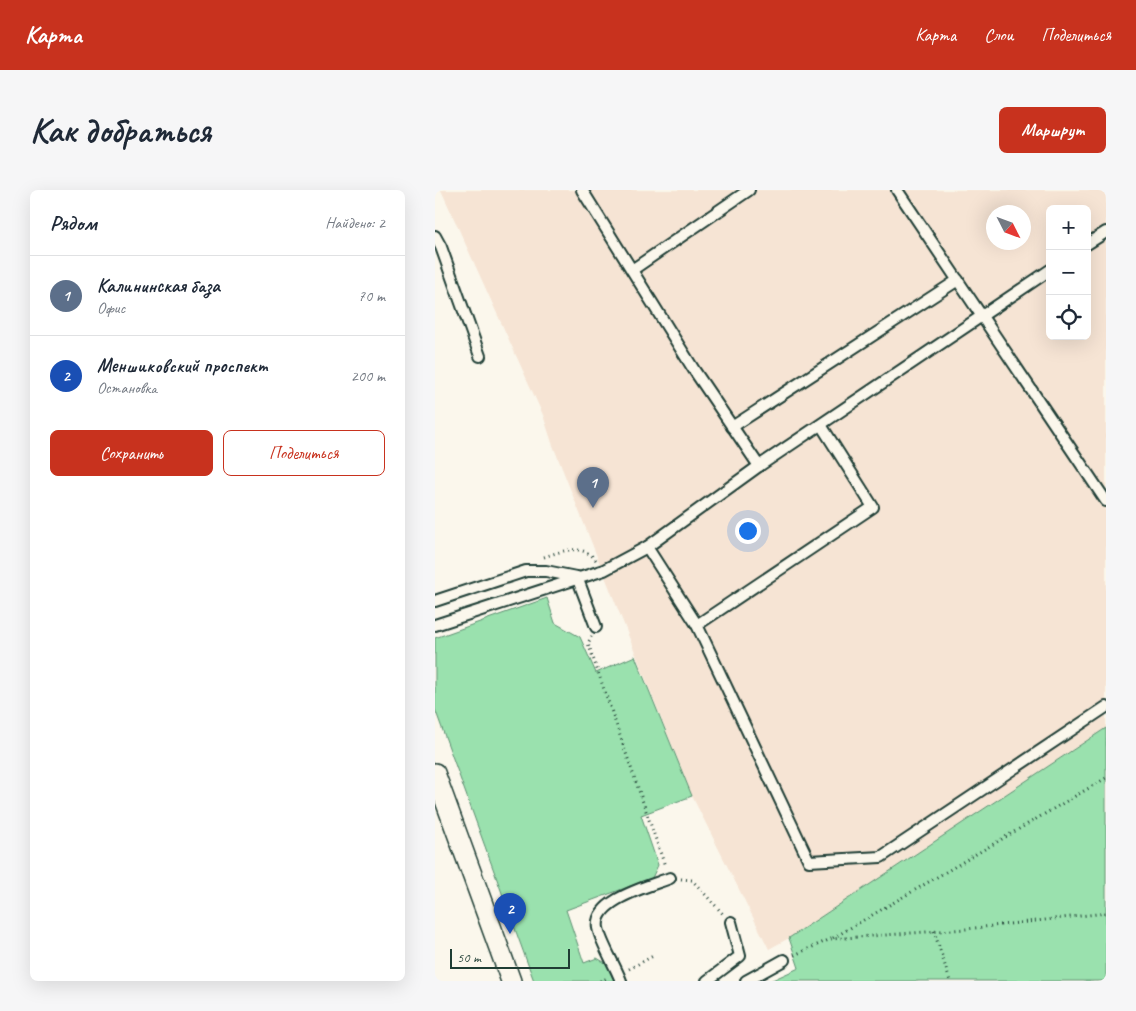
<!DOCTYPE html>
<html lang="ru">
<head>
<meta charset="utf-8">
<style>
	:root { --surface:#fff; --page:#f6f6f7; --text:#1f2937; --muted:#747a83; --line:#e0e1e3; --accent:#c8321e }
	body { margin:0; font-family:Caveat,sans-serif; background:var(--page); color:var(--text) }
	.controls { position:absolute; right:15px; top:15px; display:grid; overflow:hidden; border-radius:8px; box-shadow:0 5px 20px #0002 }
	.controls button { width:45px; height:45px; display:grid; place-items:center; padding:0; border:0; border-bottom:1px solid var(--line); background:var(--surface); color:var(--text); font:25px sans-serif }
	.compass { position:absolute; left:551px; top:15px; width:45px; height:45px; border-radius:50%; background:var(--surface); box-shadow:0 5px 20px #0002; rotate:132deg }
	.scale { position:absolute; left:15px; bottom:12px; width:120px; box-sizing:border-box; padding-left:5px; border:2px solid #1f3d34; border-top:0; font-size:14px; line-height:18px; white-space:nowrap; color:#1f3d34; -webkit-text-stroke:4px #fbf7ec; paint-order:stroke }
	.you { position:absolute; left:312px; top:340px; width:18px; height:18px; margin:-12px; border:4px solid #fff; border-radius:50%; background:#1a73e8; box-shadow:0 0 0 8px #1a73e833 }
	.badge { display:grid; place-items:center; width:32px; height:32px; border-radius:50%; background:var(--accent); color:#fff; font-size:16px; font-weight:700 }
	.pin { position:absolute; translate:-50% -41px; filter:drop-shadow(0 1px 2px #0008) }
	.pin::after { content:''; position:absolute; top:26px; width:18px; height:15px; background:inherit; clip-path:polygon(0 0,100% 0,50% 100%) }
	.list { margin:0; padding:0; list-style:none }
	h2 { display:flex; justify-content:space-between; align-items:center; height:65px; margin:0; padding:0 20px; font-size:21px }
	h2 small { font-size:16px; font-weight:400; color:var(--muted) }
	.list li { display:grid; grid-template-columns:32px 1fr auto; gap:15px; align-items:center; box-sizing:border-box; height:80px; padding:0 20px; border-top:1px solid var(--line) }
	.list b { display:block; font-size:19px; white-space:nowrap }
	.list p { margin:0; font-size:16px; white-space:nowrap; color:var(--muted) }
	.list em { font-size:16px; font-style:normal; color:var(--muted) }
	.actions { display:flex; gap:10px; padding:15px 20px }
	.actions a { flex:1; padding:11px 0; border:1px solid var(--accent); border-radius:8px; text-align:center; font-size:18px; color:var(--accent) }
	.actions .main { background:var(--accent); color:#fff }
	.icon { flex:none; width:28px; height:28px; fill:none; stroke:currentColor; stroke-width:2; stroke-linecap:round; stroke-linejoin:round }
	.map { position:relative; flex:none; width:671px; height:791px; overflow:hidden; border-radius:8px }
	header { display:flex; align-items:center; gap:30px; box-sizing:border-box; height:70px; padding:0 25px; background:var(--accent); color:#fff }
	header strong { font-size:24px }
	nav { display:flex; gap:28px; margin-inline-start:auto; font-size:18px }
	.intro { display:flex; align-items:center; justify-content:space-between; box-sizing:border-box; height:120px; padding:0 30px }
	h1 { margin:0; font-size:35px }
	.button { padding:12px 22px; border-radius:8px; background:var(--accent); color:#fff; font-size:18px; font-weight:700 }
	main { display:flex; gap:30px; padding:0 30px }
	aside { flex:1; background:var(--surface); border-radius:8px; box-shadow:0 5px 20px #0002 }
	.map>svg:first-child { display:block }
	.built { fill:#f6e4d4; fill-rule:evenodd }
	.green { fill:#9ae1ae; stroke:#5c8f71 }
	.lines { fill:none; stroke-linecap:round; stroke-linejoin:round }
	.lane-casing { stroke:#1f3d34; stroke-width:14 }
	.street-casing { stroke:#1f3d34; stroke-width:22 }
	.path { stroke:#1f3d34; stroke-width:3; stroke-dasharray:1 4; stroke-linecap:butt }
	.lane { stroke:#fbf7ec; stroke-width:10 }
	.street { stroke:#fbf7ec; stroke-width:19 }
</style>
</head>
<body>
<header>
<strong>Карта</strong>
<nav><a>Карта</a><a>Слои</a><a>Поделиться</a></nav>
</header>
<div class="intro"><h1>Как добраться</h1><a class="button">Маршрут</a></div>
<main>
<aside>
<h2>Рядом<small>Найдено: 2</small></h2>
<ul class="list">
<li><span class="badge" style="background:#5c6f8a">1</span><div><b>Калининская база</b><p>Офис</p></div><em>70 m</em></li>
<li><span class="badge" style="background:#1a4fb4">2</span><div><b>Меншиковский проспект</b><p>Остановка</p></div><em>200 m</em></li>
</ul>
<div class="actions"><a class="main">Сохранить</a><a>Поделиться</a></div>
</aside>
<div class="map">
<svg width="671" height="791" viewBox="0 0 671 791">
	<rect width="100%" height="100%" fill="#fbf7ec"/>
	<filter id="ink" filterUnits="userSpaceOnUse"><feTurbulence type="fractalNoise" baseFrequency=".02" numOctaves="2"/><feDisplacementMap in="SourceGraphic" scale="10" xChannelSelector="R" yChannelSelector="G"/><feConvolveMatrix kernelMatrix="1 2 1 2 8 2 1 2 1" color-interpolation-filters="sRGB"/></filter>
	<g filter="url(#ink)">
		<path class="built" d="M6,0H671V538L354,748L334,759L257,606L117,253L108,225ZM615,19H652V146H615ZM558,22H588V52H558Z"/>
		<g class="green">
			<polygon points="112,408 120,433 145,447 161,483 200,466 257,606 206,625 223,675 217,688 131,720 149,773 162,768 174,775 180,791 99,791 0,519 0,448"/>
			<polygon points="671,538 671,791 335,791 364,778 354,748"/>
		</g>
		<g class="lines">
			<g class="lane-casing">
				<g id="lane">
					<polyline points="147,0 259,180 324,276"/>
					<polyline points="462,0 671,311"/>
					<polyline points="0,46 6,57 45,166"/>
					<polyline points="652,54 671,42"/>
					<polyline points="197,80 314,0"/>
					<polyline points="297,237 523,90"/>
					<polyline points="212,357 262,435 374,671 446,667 671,517"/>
					<polyline points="142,387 161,437"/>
					<polyline points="0,411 91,381 111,381 141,387"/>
					<polyline points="0,435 169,380 212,357 324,276 615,80"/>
					<polyline points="262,435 438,317 386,235"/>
					<path d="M186,791C180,775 166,753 163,738C158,710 215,696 235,688"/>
					<polyline points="272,791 305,766 296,732"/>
					<polyline points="311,791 349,770"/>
				</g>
			</g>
			<g class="street-casing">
				<polyline id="street" points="0,583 76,791"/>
			</g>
			<g class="path">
				<path d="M109,367C127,361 147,353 161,370"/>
				<polyline points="157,446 153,453 230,676"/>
				<polyline points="246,689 257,690 288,724"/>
				<polyline points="499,741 515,791"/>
				<polyline points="398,748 671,588"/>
				<polyline points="359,765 396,749 531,739 671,723"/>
				<polyline points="194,779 218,766"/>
				<polyline points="165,791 173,788"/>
			</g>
			<use href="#lane" class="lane"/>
			<use href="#street" class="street"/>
		</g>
	</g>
</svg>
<div class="controls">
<button>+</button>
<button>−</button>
<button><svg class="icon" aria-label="locate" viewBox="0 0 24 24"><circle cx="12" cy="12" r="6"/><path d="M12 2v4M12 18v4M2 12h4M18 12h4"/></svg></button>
</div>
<svg class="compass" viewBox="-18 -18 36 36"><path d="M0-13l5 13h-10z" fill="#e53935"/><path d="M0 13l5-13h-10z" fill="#747a83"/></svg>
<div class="scale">50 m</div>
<div class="you"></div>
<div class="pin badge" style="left:158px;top:318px;background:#5c6f8a">1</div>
<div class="pin badge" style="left:75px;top:744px;background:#1a4fb4">2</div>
</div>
</main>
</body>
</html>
